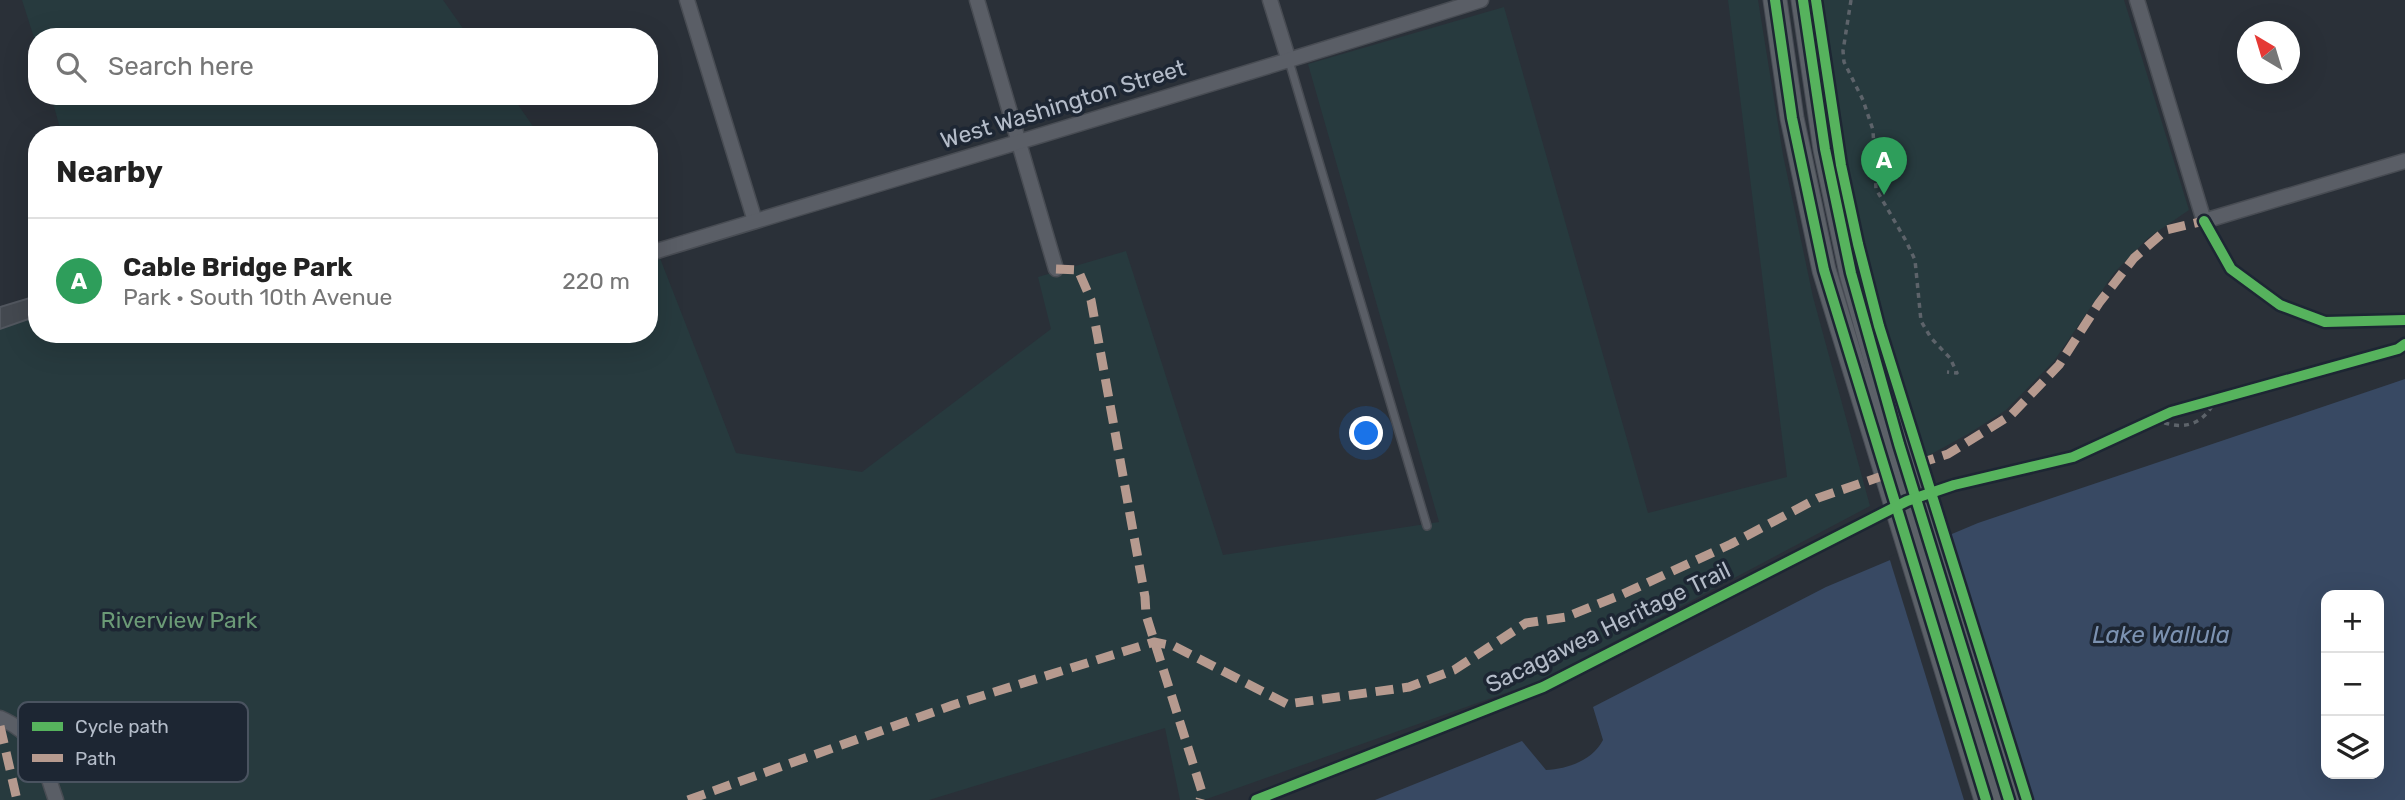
<!DOCTYPE html>
<html lang="en">
<head>
<meta charset="utf-8">
<style>
	:root { --surface:#fff; --page:#f2f2f2; --text:#222; --muted:#767676; --line:#e0e0e0; --accent:#db2777 }
	body { margin:0; font-family:Rubik,sans-serif; background:var(--page); color:var(--text) }
	.controls { position:absolute; right:21px; bottom:21px; display:grid; overflow:hidden; border-radius:14px; box-shadow:0 7px 28px #0002 }
	.controls button { width:63px; height:63px; display:grid; place-items:center; padding:0; border:0; border-bottom:2px solid var(--line); background:var(--surface); color:var(--text); font:35px sans-serif }
	.compass { position:absolute; left:2237px; top:21px; width:63px; height:63px; border-radius:50%; background:var(--surface); box-shadow:0 7px 28px #0002; rotate:322deg }
	.you { position:absolute; left:1367px; top:434px; width:24px; height:24px; margin:-18px; border:5px solid #fff; border-radius:50%; background:#1a73e8; box-shadow:0 0 0 10px #1a73e833 }
	.badge { display:grid; place-items:center; width:46px; height:46px; border-radius:50%; background:var(--accent); color:#fff; font-size:23px; font-weight:700 }
	.pin { position:absolute; translate:-50% -58px; filter:drop-shadow(0 2px 4px #0008) }
	.pin::after { content:''; position:absolute; top:37px; width:24px; height:21px; background:inherit; clip-path:polygon(0 0,100% 0,50% 100%) }
	.list { margin:0; padding:0; list-style:none }
	h2 { display:flex; justify-content:space-between; align-items:center; height:91px; margin:0; padding:0 28px; font-size:30px }
	h2 small { font-size:23px; font-weight:400; color:var(--muted) }
	.list li { display:grid; grid-template-columns:46px 1fr auto; gap:21px; align-items:center; box-sizing:border-box; height:126px; padding:0 28px; border-top:2px solid var(--line) }
	.list b { display:block; font-size:26px; white-space:nowrap }
	.list p { margin:0; font-size:23px; white-space:nowrap; color:var(--muted) }
	.list em { font-size:23px; font-style:normal; color:var(--muted) }
	.icon { flex:none; width:38px; height:38px; fill:none; stroke:currentColor; stroke-width:2; stroke-linecap:round; stroke-linejoin:round }
	.map { position:relative; flex:none; width:2405px; height:800px; overflow:hidden }
	.search { position:absolute; background:var(--surface); box-shadow:0 7px 28px #0002; left:28px; top:28px; width:630px; height:77px; display:flex; align-items:center; gap:18px; box-sizing:border-box; padding:0 24px; border-radius:28px; color:var(--muted); font-size:26px }
	.panel { position:absolute; background:var(--surface); box-shadow:0 7px 28px #0002; left:28px; top:126px; width:630px; height:217px; border-radius:28px }
	.map>svg:first-child { display:block }
	.green { fill:#273a3e }
	.water { fill:#384963; fill-rule:evenodd }
	.pier { fill:#2a3038 }
	.building { fill:#444950; stroke:#52575f; stroke-width:2 }
	.lines { fill:none; stroke-linecap:round; stroke-linejoin:round }
	.lane-casing { stroke:#484c53; stroke-width:10 }
	.street-casing { stroke:#484c53; stroke-width:17 }
	.primary-casing { stroke:#484c55; stroke-width:25 }
	.path { stroke:#5d636a; stroke-width:3.5; stroke-dasharray:5 5; stroke-linecap:butt }
	.lane { stroke:#5a5e66; stroke-width:7 }
	.street { stroke:#5a5e66; stroke-width:14 }
	.primary { stroke:#5c6168; stroke-width:23 }
	.quiet { stroke:#b69a8f; stroke-width:9; stroke-dasharray:18 9; stroke-linecap:butt }
	.cycleway-casing { stroke:#1d2633; stroke-width:15 }
	.cycleway { stroke:#56b35d; stroke-width:10 }
	.labels { text-anchor:middle; stroke-width:7; stroke-linejoin:round; paint-order:stroke }
	.street-label { font-size:23px; fill:#b4bcc9; stroke:#1d2633 }
	.park-label { font-size:23px; fill:#6b9a76; stroke:#1d2633 }
	.water-label { font-size:24px; font-style:italic; fill:#7c92b1; stroke:#1d2633 }
	.key { fill:#1d2633; stroke:#4a5360; stroke-width:2 }
	.key-label { font-size:19px; fill:#b4bcc9 }
</style>
</head>
<body>
<div class="map">
<svg width="2405" height="800" viewBox="0 0 2405 800">
	<rect width="100%" height="100%" fill="#2a3038"/>
	<g class="green">
		<polygon points="22,0 443,0 469,37 37,37 37,47"/>
		<polygon points="1728,0 1758,0 1783,155 1813,297 1870,506 1542,680 1204,800 1180,800 1165,728 929,800 0,800 0,321 37,318 37,334 649,334 649,230 736,453 862,472 1051,329 1038,277 1126,251 1223,555 1439,522 1308,64 1504,7 1648,513 1787,477"/>
		<path d="M1819,0H2124L2189,210L2148,238L2114,273L2054,361L2006,410L1968,434L1926,457L1908,399L1904,400C1887,346 1870,292 1858,236C1840,158 1829,79 1819,0Z"/>
		<polygon points="51,96 512,96 539,135 62,135"/>
	</g>
	<path class="water" d="M2405,379V800H1375L1522,741L1546,770C1568,769 1593,760 1603,740L1593,707L1826,587L1978,523ZM2326,595H2379V774H2326Z"/>
	<polygon class="pier" points="1946,533 2029,800 1964,800 1889,557"/>
	<polygon class="building" points="33,297 37,316 0,329 0,307"/>
	<g class="lines">
		<g class="lane-casing">
			<g id="lane">
				<polyline points="1289,61 1427,526"/>
				<polyline points="2204,221 2231,269 2280,305 2325,322 2405,320"/>
			</g>
		</g>
		<g class="street-casing">
			<g id="street">
				<polyline points="687,0 755,221"/>
				<polyline points="977,0 1056,269"/>
				<polyline points="1270,0 1289,61"/>
				<polyline points="2137,0 2204,221 2405,161"/>
				<path d="M657,251C932,167 1208,87 1481,0"/>
				<path d="M0,718C41,736 42,761 56,800"/>
			</g>
		</g>
		<g class="primary-casing">
			<g id="primary">
				<polyline points="1775,0 1792,118 1824,270 1986,800"/>
				<polyline points="1803,0 1825,149 1851,273 1899,444 2009,800"/>
			</g>
		</g>
		<g class="path">
			<polyline points="1851,0 1843,51 1844,62 1863,100 1873,130 1876,189 1906,241 1915,260 1921,321 1931,338 1950,358 1957,373 1947,372"/>
			<path d="M2155,419C2180,431 2203,427 2215,400"/>
		</g>
		<use href="#lane" class="lane"/>
		<use href="#street" class="street"/>
		<use href="#primary" class="primary"/>
		<g class="quiet">
			<polyline points="1056,269 1078,270 1091,300 1145,597 1146,615 1202,792 1200,800"/>
			<polyline points="1917,464 1948,454 2011,415 2059,365 2099,303 2134,258 2166,230 2204,221"/>
			<polyline points="0,726 17,800"/>
			<polyline points="688,800 953,705 1154,642 1174,646 1287,704 1409,687 1454,670 1526,623 1566,617 1623,594 1731,544 1818,498 1891,473"/>
		</g>
		<g class="cycleway-casing">
			<g id="cycleway">
				<polyline points="1775,0 1792,118 1824,270 1986,800"/>
				<polyline points="1803,0 1825,149 1851,273 1899,444 2009,800"/>
				<polyline points="1816,0 1841,165 1858,244 1879,326 2027,800"/>
				<polyline points="2204,221 2231,269 2280,305 2325,322 2405,320"/>
				<polyline points="1256,800 1543,687 1907,501 1954,485 2073,457 2171,412 2398,349 2405,344"/>
			</g>
		</g>
		<use href="#cycleway" class="cycleway"/>
	</g>
	<g class="labels">
		<g class="street-label">
			<text transform="translate(1063 104) rotate(-17)" y="8">West Washington Street</text>
			<text transform="translate(1608 627) rotate(-26)" y="8">Sacagawea Heritage Trail</text>
		</g>
		<g class="park-label">
			<text x="179" y="628">Riverview Park</text>
		</g>
		<g class="water-label">
			<text x="2161" y="643">Lake Wallula</text>
		</g>
	</g>
	<rect x="18" y="702" width="230" height="80" rx="10" class="key"/>
	<rect x="32" y="722" width="31" height="9" fill="#56b35d"/>
	<rect x="32" y="754" width="31" height="8" fill="#b69a8f"/>
	<g class="key-label">
		<text x="75" y="733">Cycle path</text>
		<text x="75" y="765">Path</text>
	</g>
</svg>
<div class="controls">
<button>+</button>
<button>−</button>
<button><svg class="icon" aria-label="layers" viewBox="0 0 24 24"><path d="M12 4l9 5-9 5-9-5zM3 14l9 5 9-5"/></svg></button>
</div>
<svg class="compass" viewBox="-18 -18 36 36"><path d="M0-13l5 13h-10z" fill="#e53935"/><path d="M0 13l5-13h-10z" fill="#767676"/></svg>
<div class="you"></div>
<div class="pin badge" style="left:1884px;top:195px;background:#2e9e5b">A</div>
<div class="search"><svg class="icon" aria-label="search" viewBox="0 0 24 24"><circle cx="10" cy="10" r="6"/><path d="M15 15l6 6"/></svg>Search here</div>
<section class="panel">
<h2>Nearby<small></small></h2>
<ul class="list">
<li><span class="badge" style="background:#2e9e5b">A</span><div><b>Cable Bridge Park</b><p>Park · South 10th Avenue</p></div><em>220 m</em></li>
</ul>
</section>
</div>
</body>
</html>
